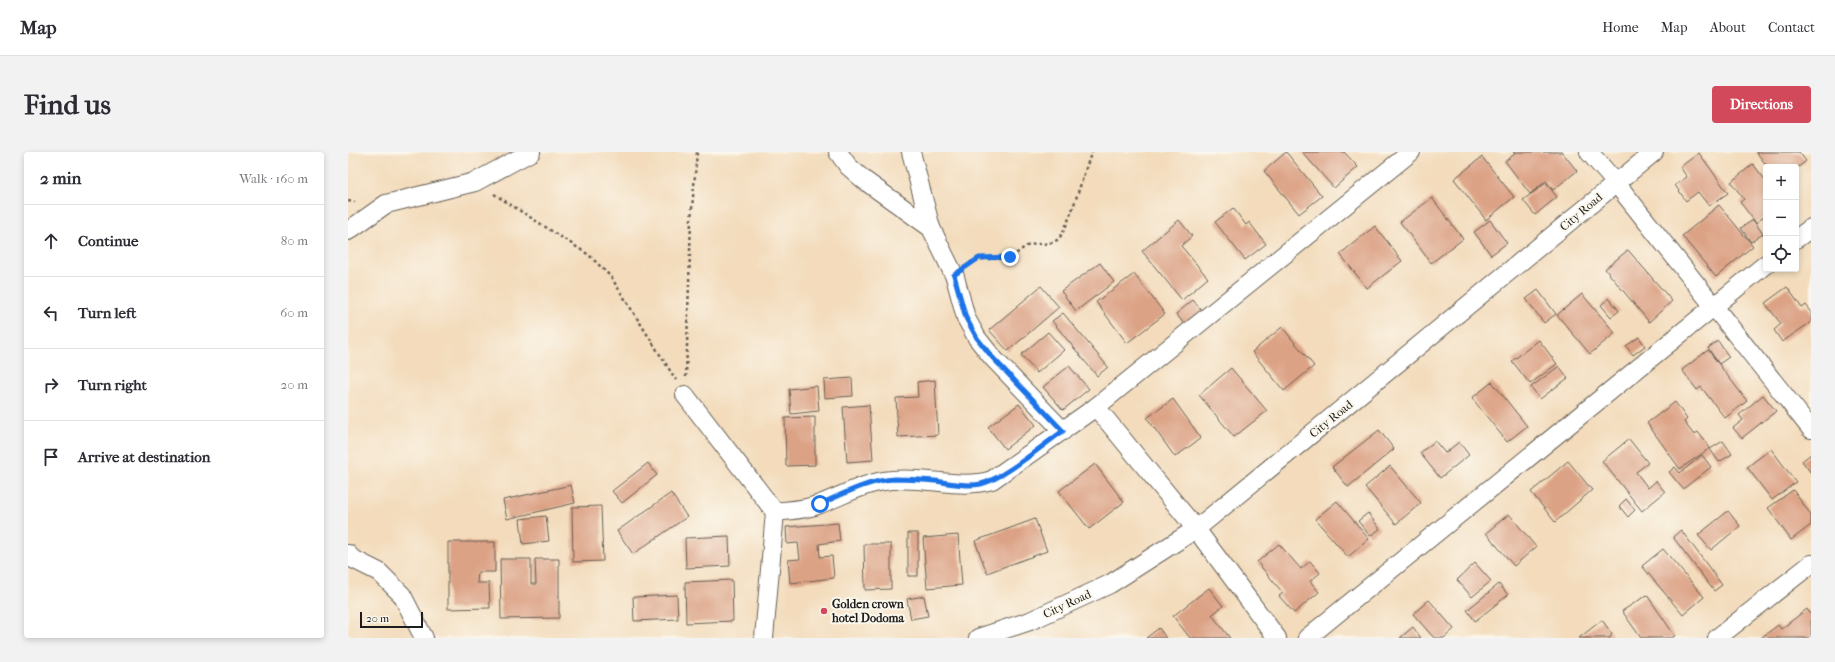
<!DOCTYPE html>
<html lang="en">
<head>
<meta charset="utf-8">
<style>
	:root { --surface:#fff; --page:#f2f2f3; --text:#2b2b33; --muted:#7c7c81; --line:#e1e1e2; --accent:#d1495b }
	body { margin:0; font-family:"IM FELL French Canon",serif; background:var(--page); color:var(--text) }
	.controls { position:absolute; right:12px; top:12px; display:grid; overflow:hidden; border-radius:4px; box-shadow:0 2px 6px #0003 }
	.controls button { width:36px; height:36px; display:grid; place-items:center; padding:0; border:0; border-bottom:1px solid var(--line); background:var(--surface); color:var(--text); font:20px sans-serif }
	.scale { position:absolute; left:12px; bottom:10px; width:63px; box-sizing:border-box; padding-left:4px; border:2px solid #1c1c1c; border-top:0; font-size:11px; line-height:14px; white-space:nowrap; color:#1c1c1c; -webkit-text-stroke:3px #fbf7ec; paint-order:stroke }
	.stop { position:absolute; width:12px; height:12px; margin:-9px; border:3px solid #1a73e8; border-radius:50%; background:#fff }
	.stop.end { background:#1a73e8; border-color:#fff; box-shadow:0 1px 4px #0008 }
	.list { margin:0; padding:0; list-style:none }
	h2 { display:flex; justify-content:space-between; align-items:center; height:52px; margin:0; padding:0 16px; font-size:17px }
	h2 small { font-size:13px; font-weight:400; color:var(--muted) }
	.list li { display:grid; grid-template-columns:26px 1fr auto; gap:12px; align-items:center; box-sizing:border-box; height:72px; padding:0 16px; border-top:1px solid var(--line) }
	.list b { display:block; font-size:15px; white-space:nowrap }
	.list em { font-size:13px; font-style:normal; color:var(--muted) }
	.icon { flex:none; width:22px; height:22px; fill:none; stroke:currentColor; stroke-width:2; stroke-linecap:round; stroke-linejoin:round }
	.map { position:relative; flex:none; width:1463px; height:486px; overflow:hidden; border-radius:4px }
	header { display:flex; align-items:center; gap:24px; box-sizing:border-box; height:56px; padding:0 20px; background:var(--surface); border-bottom:1px solid var(--line) }
	header strong { font-size:19px }
	nav { display:flex; gap:22px; margin-inline-start:auto; font-size:14px }
	.intro { display:flex; align-items:center; justify-content:space-between; box-sizing:border-box; height:96px; padding:0 24px }
	h1 { margin:0; font-size:28px }
	.button { padding:10px 18px; border-radius:4px; background:var(--accent); color:#fff; font-size:14px; font-weight:700 }
	main { display:flex; gap:24px; padding:0 24px }
	aside { flex:1; background:var(--surface); border-radius:4px; box-shadow:0 2px 6px #0003 }
	.map>svg:first-child { display:block }
	.building { fill:#dca285 }
	.lines { fill:none; stroke-linecap:round; stroke-linejoin:round }
	.street-casing { stroke:#675f54; stroke-width:20 }
	.path { stroke:#675f54; stroke-width:2.5; stroke-dasharray:3 3; stroke-linecap:butt }
	.street { stroke:#fff; stroke-width:18 }
	.route { stroke:#1a73e8; stroke-width:5 }
	.poi-dot { fill:#d1495b; stroke:#fbf7ec; stroke-width:1.5 }
	.labels { text-anchor:middle; stroke-width:4; stroke-linejoin:round; paint-order:stroke }
	.street-label { font-size:12px; fill:#1c1c1c; stroke:#fbf7ec }
	.poi-label { font-size:12px; font-weight:bold; fill:#1c1c1c; stroke:#fbf7ec; text-anchor:start }
</style>
</head>
<body>
<header>
<strong>Map</strong>
<nav><a>Home</a><a>Map</a><a>About</a><a>Contact</a></nav>
</header>
<div class="intro"><h1>Find us</h1><a class="button">Directions</a></div>
<main>
<aside>
<h2>2 min<small>Walk · 160 m</small></h2>
<ul class="list">
<li><svg class="icon" aria-label="ahead" viewBox="0 0 24 24"><path d="M12 20V5M6 11l6-6 6 6"/></svg><div><b>Continue</b></div><em>80 m</em></li>
<li><svg class="icon" aria-label="left" viewBox="0 0 24 24"><path d="M17 20v-9H6M10 6l-5 5 5 5"/></svg><div><b>Turn left</b></div><em>60 m</em></li>
<li><svg class="icon" aria-label="right" viewBox="0 0 24 24"><path d="M7 20v-9h11M14 6l5 5-5 5"/></svg><div><b>Turn right</b></div><em>20 m</em></li>
<li><svg class="icon" aria-label="arrive" viewBox="0 0 24 24"><path d="M6 21V4h12l-3 4 3 4H6"/></svg><div><b>Arrive at destination</b></div></li>
</ul>
</aside>
<div class="map">
<svg width="1463" height="486" viewBox="0 0 1463 486">
	<rect width="100%" height="100%" fill="#fbf7ec"/>
	<filter id="ink" filterUnits="userSpaceOnUse"><feTurbulence type="fractalNoise" baseFrequency=".025" numOctaves="2"/><feDisplacementMap in="SourceGraphic" scale="8" xChannelSelector="R" yChannelSelector="G"/><feConvolveMatrix kernelMatrix="1 2 1 2 8 2 1 2 1" color-interpolation-filters="sRGB"/></filter>
	<filter id="wash" filterUnits="userSpaceOnUse"><feTurbulence type="fractalNoise" baseFrequency=".012" numOctaves="4" result="noise"/><feDisplacementMap in="SourceGraphic" scale="16" xChannelSelector="R" yChannelSelector="G"/><feGaussianBlur stdDeviation="0.9" result="paint"/><feColorMatrix in="noise" values="0 0 0 0 0 0 0 0 0 0 0 0 0 0 0 0 0 1.4 0 .05"/><feComposite in="paint" operator="in"/></filter>
	<g filter="url(#wash)">
		<rect width="100%" height="100%" fill="#f3dbbb"/>
		<g id="blocks">
			<g class="building">
				<polygon points="938,0 974,44 951,62 916,19"/>
				<polygon points="954,0 996,0 1010,15 986,36"/>
				<polygon points="1165,0 1214,0 1229,19 1205,38 1198,29 1182,42 1157,9 1167,2"/>
				<polygon points="1408,0 1451,0 1458,9 1448,17 1448,15 1420,15"/>
				<polygon points="1351,1 1380,41 1361,54 1350,40 1338,49 1327,33 1339,25 1332,15"/>
				<polygon points="1134,5 1166,45 1138,68 1106,27"/>
				<polygon points="1405,12 1418,29 1418,63 1408,71 1392,50 1396,47 1383,30"/>
				<polygon points="1198,31 1209,45 1187,63 1175,48"/>
				<polygon points="1084,46 1115,87 1083,111 1052,70"/>
				<polygon points="1371,53 1405,94 1368,125 1334,84"/>
				<polygon points="885,56 898,73 901,70 918,92 897,108 867,70"/>
				<polygon points="831,68 844,84 833,94 860,126 834,148 794,99"/>
				<polygon points="1142,68 1159,91 1143,103 1126,80"/>
				<polygon points="1405,68 1415,82 1403,90 1393,76"/>
				<polygon points="1027,74 1054,109 1019,136 992,102"/>
				<polygon points="1280,98 1324,149 1301,170 1257,117"/>
				<polygon points="752,111 766,130 728,159 713,139"/>
				<polygon points="786,122 817,162 779,191 748,150"/>
				<polygon points="693,134 711,155 660,199 641,178"/>
				<polygon points="1439,135 1454,156 1458,153 1463,159 1463,170 1434,190 1426,178 1433,172 1417,151"/>
				<polygon points="1190,138 1208,162 1196,171 1178,147"/>
				<polygon points="1234,142 1267,181 1242,202 1209,163"/>
				<polygon points="1261,146 1271,159 1263,165 1253,153"/>
				<polygon points="845,148 855,160 838,174 828,162"/>
				<polygon points="715,161 760,215 749,224 704,169"/>
				<polygon points="934,175 966,214 936,239 904,200"/>
				<polygon points="700,180 716,198 689,221 673,203"/>
				<polygon points="1291,185 1297,194 1285,203 1278,194"/>
				<polygon points="1191,188 1209,212 1182,232 1164,209"/>
				<polygon points="1370,189 1381,205 1371,212 1360,196"/>
				<polygon points="1360,198 1399,249 1377,266 1353,235 1349,238 1334,218"/>
				<polygon points="721,214 741,237 715,258 695,235"/>
				<polygon points="1211,214 1220,226 1192,247 1183,235"/>
				<polygon points="883,216 919,259 886,285 851,243"/>
				<polygon points="504,226 505,244 477,246 476,228"/>
				<polygon points="587,228 590,283 550,285 548,246 570,245 569,230"/>
				<polygon points="1144,230 1179,274 1159,290 1124,246"/>
				<polygon points="469,234 471,259 443,262 441,237"/>
				<polygon points="1415,243 1428,259 1394,286 1385,276 1395,268 1391,263"/>
				<polygon points="825,247 853,286 827,305 799,266"/>
				<polygon points="1327,250 1339,267 1336,270 1346,283 1350,280 1362,296 1332,317 1299,271"/>
				<polygon points="671,252 688,273 657,297 640,275"/>
				<polygon points="521,253 525,308 499,310 495,255"/>
				<polygon points="467,265 467,313 438,314 437,266"/>
				<polygon points="1031,278 1046,297 1000,335 984,315"/>
				<polygon points="1281,287 1300,311 1288,320 1300,336 1308,329 1317,340 1294,359 1254,309"/>
				<polygon points="1087,289 1097,301 1111,290 1121,303 1092,326 1072,301"/>
				<polygon points="1375,289 1384,302 1371,310 1362,297"/>
				<polygon points="1423,297 1448,330 1424,348 1399,315"/>
				<polygon points="1463,302 1463,321 1454,309"/>
				<polygon points="1354,303 1363,315 1335,337 1321,320 1327,315 1332,321"/>
				<polygon points="1220,309 1244,338 1207,370 1183,340"/>
				<polygon points="300,311 309,323 274,351 264,339"/>
				<polygon points="747,312 776,350 741,377 711,339"/>
				<polygon points="1042,314 1073,351 1048,372 1017,335"/>
				<polygon points="223,333 227,351 159,367 155,348"/>
				<polygon points="1445,338 1463,363 1463,373 1443,388 1420,356"/>
				<polygon points="323,341 339,365 285,402 269,379"/>
				<polygon points="1278,347 1287,358 1280,365 1271,354"/>
				<polygon points="989,349 1021,387 1000,405 967,367"/>
				<polygon points="253,354 255,409 225,410 224,355"/>
				<polygon points="1380,359 1392,374 1363,398 1350,383"/>
				<polygon points="1020,361 1032,377 1022,384 1010,369"/>
				<polygon points="1161,362 1188,395 1166,414 1138,381"/>
				<polygon points="198,364 201,389 175,392 172,367"/>
				<polygon points="687,367 699,399 639,421 627,389"/>
				<polygon points="490,371 492,389 471,392 472,405 484,404 486,426 442,431 440,408 452,407 450,391 439,392 438,375"/>
				<polygon points="1333,378 1374,433 1366,439 1325,385"/>
				<rect x="560" y="381" width="10" height="43"/>
				<polygon points="610,383 614,433 579,436 575,386"/>
				<polygon points="381,384 382,414 338,416 337,386"/>
				<polygon points="100,390 147,390 147,420 130,420 129,431 141,431 142,456 100,457"/>
				<polygon points="516,392 543,392 543,437 517,438"/>
				<polygon points="931,392 953,417 962,409 972,421 962,429 971,440 946,461 931,444 935,441 909,410"/>
				<polygon points="1315,397 1356,445 1335,463 1294,414"/>
				<polygon points="152,407 183,407 183,432 188,432 187,407 211,407 211,466 153,467"/>
				<polygon points="1127,411 1143,429 1124,445 1109,428"/>
				<polygon points="384,428 385,469 338,471 337,430"/>
				<polygon points="1151,432 1160,443 1127,469 1119,458"/>
				<polygon points="861,436 875,454 864,463 882,486 842,486 825,464"/>
				<polygon points="329,443 330,467 286,469 285,445"/>
				<polygon points="1299,443 1327,484 1323,486 1293,486 1274,459"/>
				<polygon points="576,444 580,464 563,467 559,447"/>
				<polygon points="1081,448 1106,477 1096,486 1086,486 1065,462"/>
				<polygon points="1459,457 1463,463 1463,486 1413,486 1430,473 1433,477"/>
				<polygon points="1254,468 1264,482 1262,486 1231,486"/>
				<polygon points="1065,475 1073,486 1052,486"/>
				<polygon points="811,476 818,486 798,486"/>
			</g>
		</g>
	</g>
	<g filter="url(#ink)">
		<use href="#blocks" fill-opacity="0" stroke="#675f54" stroke-width="1"/>
		<g class="lines">
			<g class="street-casing">
				<g id="street">
					<polyline points="490,0 500,14 516,28 583,76 607,125 618,166 629,186 644,205 715,279"/>
					<polyline points="563,0 583,76"/>
					<polyline points="1241,0 1268,31 1463,277"/>
					<polyline points="0,79 38,52 127,30 183,0"/>
					<polyline points="1448,87 1463,76"/>
					<polyline points="337,243 427,360 416,486"/>
					<polyline points="748,255 848,377 929,486"/>
					<path d="M427,360C442,358 458,358 472,352C496,343 518,330 544,328C578,324 612,338 644,328L748,255L1063,0"/>
					<polyline points="0,402 3,406 31,420 54,443 76,486"/>
					<polyline points="630,486 682,469 762,432 848,377 1306,0"/>
					<polyline points="959,486 1418,112"/>
					<polyline points="1369,486 1463,412"/>
				</g>
			</g>
			<g class="path">
				<polyline points="146,42 241,103 263,125 328,228"/>
				<polyline points="0,49 7,50"/>
				<path d="M622,111C635,103 647,109 661,105C668,103 673,97 679,94C689,90 701,94 709,88C720,81 736,17 744,0"/>
				<polyline points="338,225 343,68 349,0"/>
			</g>
			<use href="#street" class="street"/>
		</g>
	</g>
	<g class="lines" filter="url(#ink)">
		<path class="route" d="M472,352C495,342 521,328 547,327C560,327 574,328 587,329C602,331 618,335 633,332C655,327 695,293 715,279L644,205L629,186L618,166L606,123L631,106L662,105"/>
	</g>
	<circle class="poi-dot" cx="476" cy="459" r="4"/>
	<g class="labels">
		<g class="street-label">
			<text transform="translate(1233 60) rotate(-40)" y="4">City Road</text>
			<text transform="translate(983 267) rotate(-39)" y="4">City Road</text>
			<text transform="translate(719 452) rotate(-25)" y="4">City Road</text>
		</g>
		<g class="poi-label">
			<text x="484" y="456">Golden crown<tspan x="484" dy="14">hotel Dodoma</tspan></text>
		</g>
	</g>
</svg>
<div class="controls">
<button>+</button>
<button>−</button>
<button><svg class="icon" aria-label="locate" viewBox="0 0 24 24"><circle cx="12" cy="12" r="6"/><path d="M12 2v4M12 18v4M2 12h4M18 12h4"/></svg></button>
</div>
<div class="scale">20 m</div>
<div class="stop" style="left:472px;top:352px"></div>
<div class="stop end" style="left:662px;top:105px"></div>
</div>
</main>
</body>
</html>
